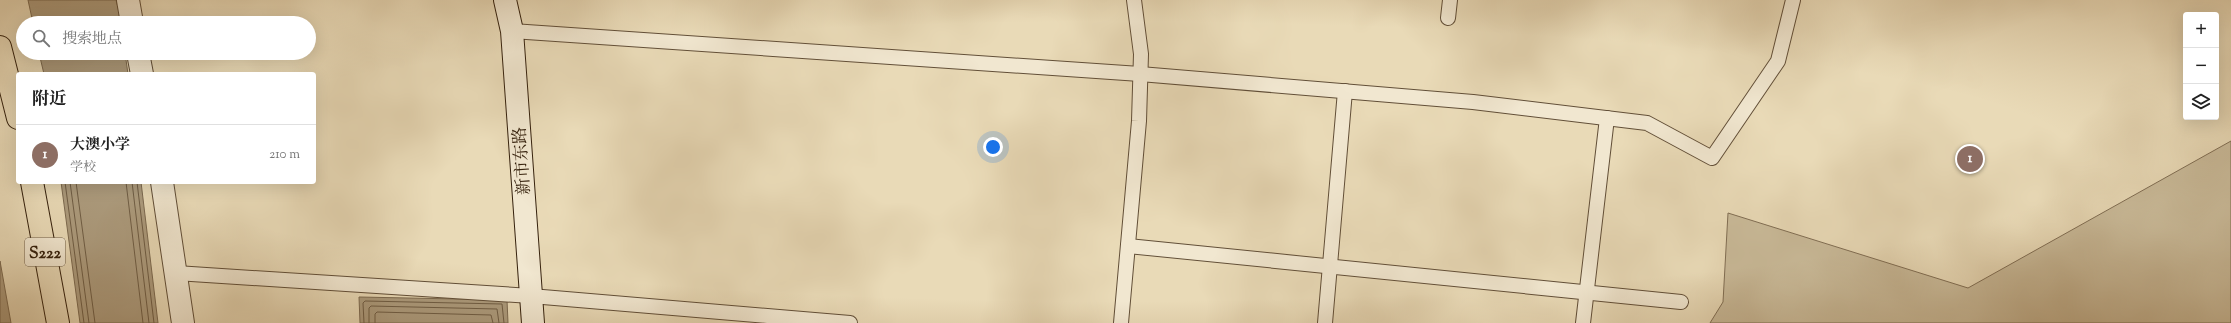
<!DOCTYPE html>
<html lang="zh">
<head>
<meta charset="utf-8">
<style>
	:root { --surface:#fff; --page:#f2f2f2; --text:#222; --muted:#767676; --line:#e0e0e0; --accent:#8f2418 }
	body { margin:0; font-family:"Sorts Mill Goudy","Noto Serif SC",serif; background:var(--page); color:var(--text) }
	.controls { position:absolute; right:12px; top:12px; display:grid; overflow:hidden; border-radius:4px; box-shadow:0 4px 16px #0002 }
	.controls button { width:36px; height:36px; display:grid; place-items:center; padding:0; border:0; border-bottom:1px solid var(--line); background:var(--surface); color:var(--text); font:20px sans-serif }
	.you { position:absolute; left:993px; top:147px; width:14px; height:14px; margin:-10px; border:3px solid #fff; border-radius:50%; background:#1a73e8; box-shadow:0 0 0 6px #1a73e833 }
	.badge { display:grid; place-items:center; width:26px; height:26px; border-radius:50%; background:var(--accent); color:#fff; font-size:13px; font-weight:700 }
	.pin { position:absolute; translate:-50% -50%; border:2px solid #fff; box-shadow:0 1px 4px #0006 }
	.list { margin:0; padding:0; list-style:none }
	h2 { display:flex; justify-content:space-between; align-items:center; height:52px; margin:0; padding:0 16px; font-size:17px }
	h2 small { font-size:13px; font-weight:400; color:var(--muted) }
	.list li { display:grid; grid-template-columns:26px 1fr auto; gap:12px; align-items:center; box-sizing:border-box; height:60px; padding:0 16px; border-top:1px solid var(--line) }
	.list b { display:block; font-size:15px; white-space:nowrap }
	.list p { margin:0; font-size:13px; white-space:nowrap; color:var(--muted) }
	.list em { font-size:13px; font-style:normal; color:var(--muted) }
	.icon { flex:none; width:22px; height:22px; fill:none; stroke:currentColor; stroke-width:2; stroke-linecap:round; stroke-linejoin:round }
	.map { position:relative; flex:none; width:2231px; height:323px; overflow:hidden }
	.search { position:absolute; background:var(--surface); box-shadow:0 4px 16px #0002; left:16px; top:16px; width:300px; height:44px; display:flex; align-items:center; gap:10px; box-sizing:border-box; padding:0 14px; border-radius:22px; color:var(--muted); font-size:15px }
	.panel { position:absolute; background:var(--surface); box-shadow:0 4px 16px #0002; left:16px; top:72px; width:300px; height:112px; border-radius:4px }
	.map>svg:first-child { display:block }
	.green { fill:#cabb9a; stroke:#806e54 }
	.water { fill:#ac9b7d; stroke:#7c6a50 }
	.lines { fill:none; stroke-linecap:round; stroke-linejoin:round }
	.shore { stroke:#705e45; stroke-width:1 }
	.lane-casing { stroke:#624f38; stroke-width:16 }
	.street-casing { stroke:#624f38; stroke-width:24 }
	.secondary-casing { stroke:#35210d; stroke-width:24 }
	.primary-casing { stroke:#35210d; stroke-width:24 }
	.lane { stroke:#f1e7d0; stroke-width:14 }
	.street { stroke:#f1e7d0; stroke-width:22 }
	.secondary { stroke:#f1e7d0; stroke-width:22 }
	.primary { stroke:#e9dab7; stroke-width:22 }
	.labels { text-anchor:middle; stroke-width:3.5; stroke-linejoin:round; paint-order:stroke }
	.shield { fill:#f1e7d0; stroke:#6d5c48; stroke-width:1 }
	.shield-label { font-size:16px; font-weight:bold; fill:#35210d }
	.street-label { font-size:17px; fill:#35210d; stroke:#f1e7d0 }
</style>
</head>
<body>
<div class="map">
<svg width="2231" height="323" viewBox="0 0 2231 323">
	<rect width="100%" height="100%" fill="#e9dab7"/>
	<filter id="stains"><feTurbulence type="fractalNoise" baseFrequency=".005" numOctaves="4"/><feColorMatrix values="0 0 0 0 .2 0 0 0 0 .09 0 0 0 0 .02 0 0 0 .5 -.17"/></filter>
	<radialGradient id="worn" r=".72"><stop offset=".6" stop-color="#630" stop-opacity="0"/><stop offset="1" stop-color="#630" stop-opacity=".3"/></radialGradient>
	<polygon class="green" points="2231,141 2231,323 1710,323 1723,302 1728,213 1968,288"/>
	<g class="water">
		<polygon points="28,0 116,0 122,23 33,23"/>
		<polygon points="39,53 125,53 128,74 44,74"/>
		<polygon points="61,182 141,182 158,323 80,323"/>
		<polygon points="0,261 11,323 0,323"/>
		<polygon points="359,297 507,300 508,323 360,323"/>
	</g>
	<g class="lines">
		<g class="shore">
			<polyline points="65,182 84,323"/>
			<polyline points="70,182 89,323"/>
			<polyline points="76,182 95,323"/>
			<polyline points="126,182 143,323"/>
			<polyline points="132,182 149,323"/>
			<polyline points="137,182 154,323"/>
			<polyline points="364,323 363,303 365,301 502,304 504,323"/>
			<polyline points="369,323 369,308 371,306 497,309 499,323"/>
			<polyline points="375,323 375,314 377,312 491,315 493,323"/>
		</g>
		<g class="lane-casing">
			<g id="lane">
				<polyline points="1448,18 1450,0"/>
				<polyline points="512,31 1140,74 1473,102 1647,123 1712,158 1778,61 1793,0"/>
				<polyline points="1128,246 1681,302"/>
				<polyline points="176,273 531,296 850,323"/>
				<polyline points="1121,323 1139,121 1141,54 1134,0"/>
				<polyline points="1325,323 1345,91"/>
				<polyline points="1583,323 1607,118"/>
			</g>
		</g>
		<g class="street-casing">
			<g id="street">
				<polyline points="128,0 132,23"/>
				<polyline points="138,53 142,74"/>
				<polyline points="162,182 183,323"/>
			</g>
		</g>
		<g class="secondary-casing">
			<polyline id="secondary" points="505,0 512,31 533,323"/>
		</g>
		<g class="primary-casing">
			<g id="primary">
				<polyline points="0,47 18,118"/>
				<polyline points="32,182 58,323"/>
			</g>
		</g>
		<use href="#lane" class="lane"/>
		<use href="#street" class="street"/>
		<use href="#secondary" class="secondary"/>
		<use href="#primary" class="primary"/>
	</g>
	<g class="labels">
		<rect class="shield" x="25" y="238" width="40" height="28" rx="3"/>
		<g class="shield-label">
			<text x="45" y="258">S222</text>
		</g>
		<g class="street-label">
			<text transform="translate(521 161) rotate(-94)" y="6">新市东路</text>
		</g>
	</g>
	<rect width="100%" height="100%" filter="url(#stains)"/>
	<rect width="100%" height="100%" fill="url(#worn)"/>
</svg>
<div class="controls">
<button>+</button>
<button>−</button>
<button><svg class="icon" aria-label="layers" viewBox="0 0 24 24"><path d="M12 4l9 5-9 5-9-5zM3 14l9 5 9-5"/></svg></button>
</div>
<div class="you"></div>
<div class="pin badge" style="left:1970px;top:159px;background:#8d6e63">1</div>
<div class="search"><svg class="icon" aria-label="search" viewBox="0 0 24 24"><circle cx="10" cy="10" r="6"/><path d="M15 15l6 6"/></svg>搜索地点</div>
<section class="panel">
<h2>附近<small></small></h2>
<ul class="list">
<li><span class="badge" style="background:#8d6e63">1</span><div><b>大澳小学</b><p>学校</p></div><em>210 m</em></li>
</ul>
</section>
</div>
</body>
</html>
